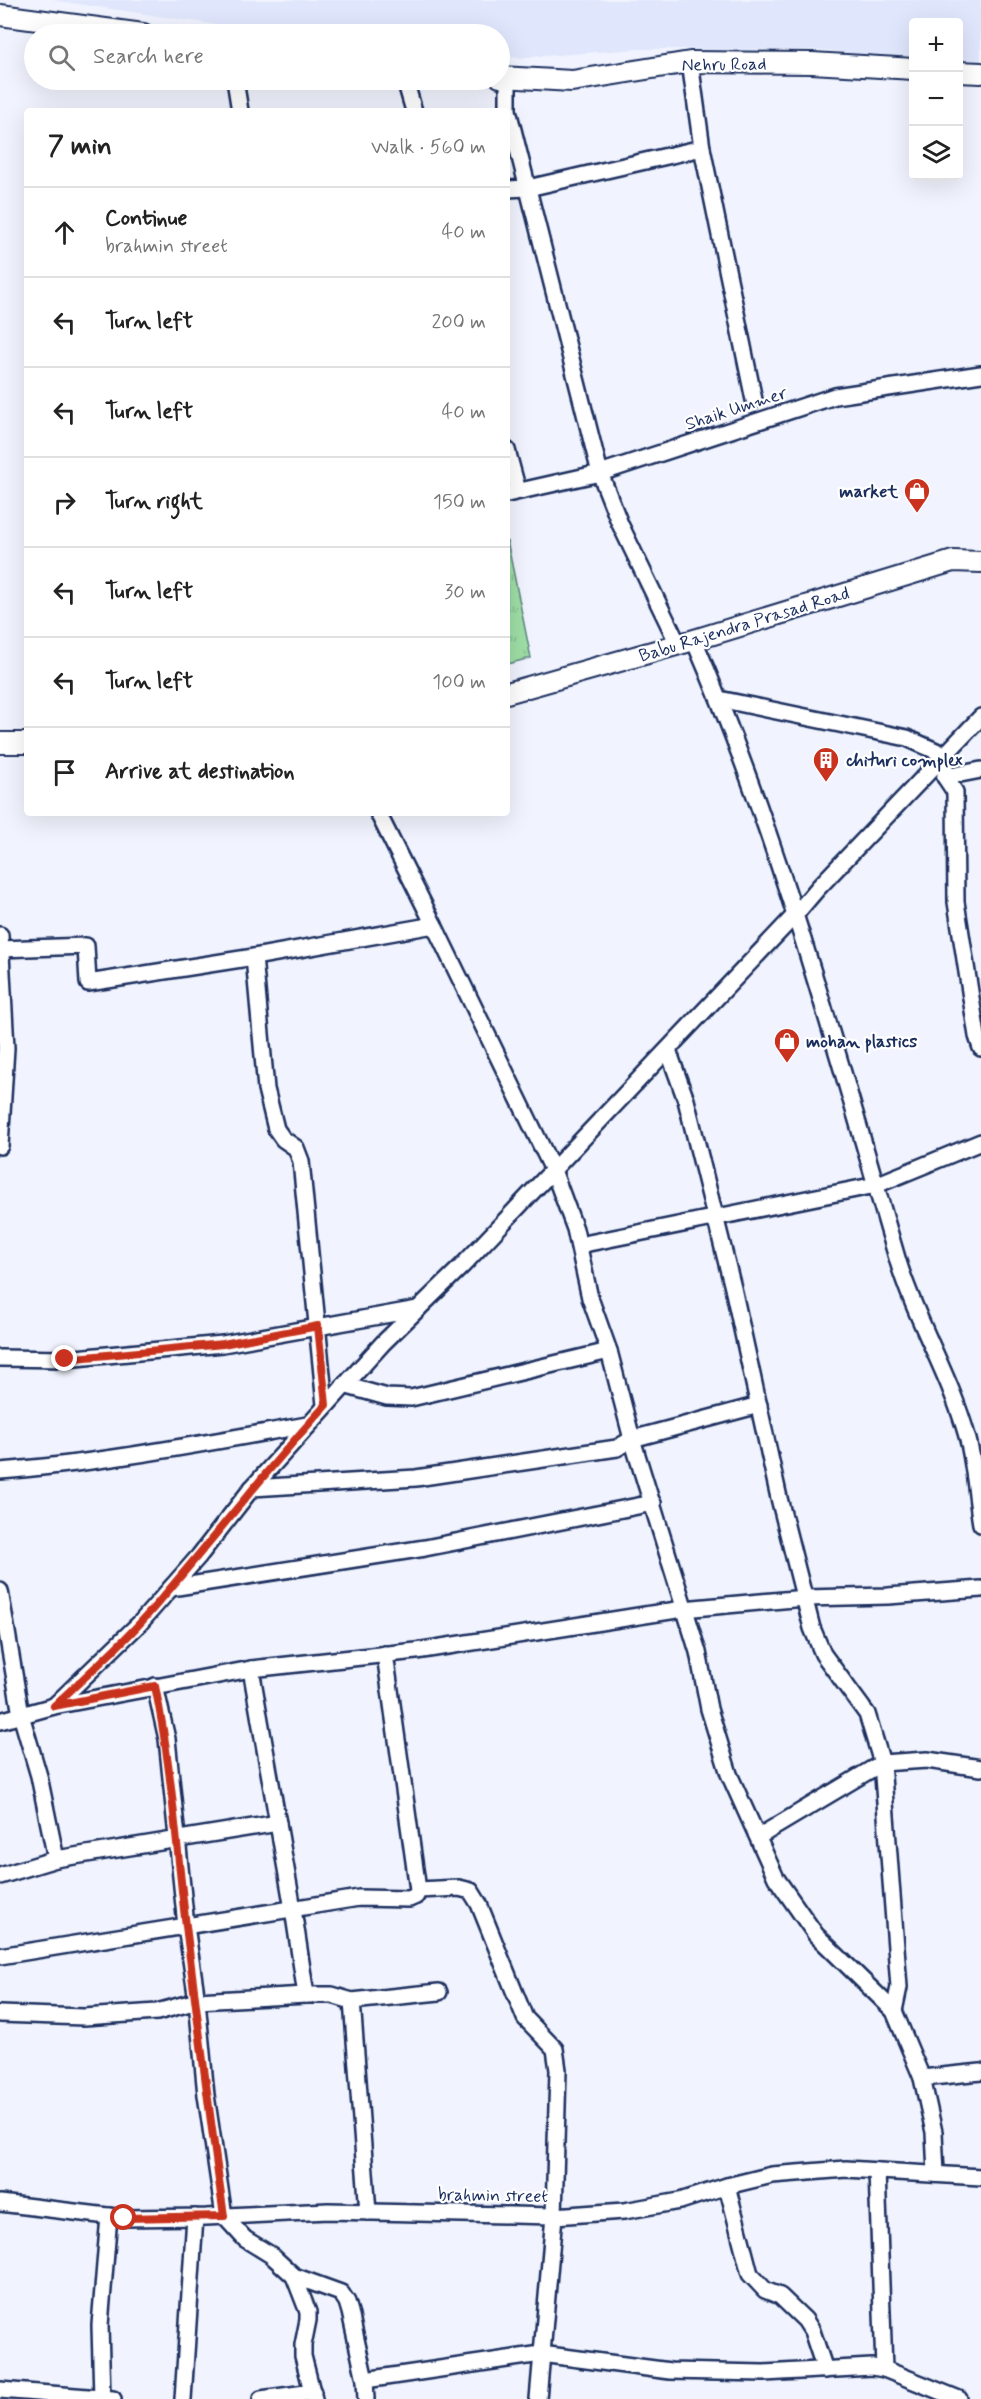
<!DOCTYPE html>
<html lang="en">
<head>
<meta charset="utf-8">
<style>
	:root { --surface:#fff; --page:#f6f6f6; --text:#222; --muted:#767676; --line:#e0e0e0 }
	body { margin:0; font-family:Mynerve,sans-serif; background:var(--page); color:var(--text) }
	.controls { position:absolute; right:18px; top:18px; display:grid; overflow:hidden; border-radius:6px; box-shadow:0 6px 24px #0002 }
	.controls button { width:54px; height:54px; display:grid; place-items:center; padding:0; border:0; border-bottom:2px solid var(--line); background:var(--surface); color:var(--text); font:30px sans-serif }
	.stop { position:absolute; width:18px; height:18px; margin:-14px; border:4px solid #c8321e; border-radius:50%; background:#fff }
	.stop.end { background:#c8321e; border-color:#fff; box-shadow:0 2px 6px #0008 }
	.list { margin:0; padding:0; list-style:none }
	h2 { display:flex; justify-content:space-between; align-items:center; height:78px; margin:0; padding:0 24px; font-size:26px }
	h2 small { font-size:20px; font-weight:400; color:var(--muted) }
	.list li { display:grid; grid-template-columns:39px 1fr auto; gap:18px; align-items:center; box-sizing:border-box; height:90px; padding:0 24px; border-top:2px solid var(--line) }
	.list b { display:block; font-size:22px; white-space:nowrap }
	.list p { margin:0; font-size:20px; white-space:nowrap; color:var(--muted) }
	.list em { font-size:20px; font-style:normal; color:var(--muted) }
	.icon { flex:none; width:33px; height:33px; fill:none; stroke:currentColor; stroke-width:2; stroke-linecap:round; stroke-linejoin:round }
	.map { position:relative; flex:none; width:981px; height:2399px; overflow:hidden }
	.search { position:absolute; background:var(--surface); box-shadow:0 6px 24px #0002; left:24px; top:24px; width:486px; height:66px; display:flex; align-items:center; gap:15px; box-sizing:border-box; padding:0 21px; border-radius:33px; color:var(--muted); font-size:22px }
	.panel { position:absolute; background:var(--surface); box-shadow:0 6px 24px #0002; left:24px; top:108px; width:486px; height:708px; border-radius:6px }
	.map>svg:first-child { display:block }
	.built { fill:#e0e7fc }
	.park { fill:url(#park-tufts); stroke:#5d8682; stroke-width:1.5 }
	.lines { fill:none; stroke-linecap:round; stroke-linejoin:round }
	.minor-casing { stroke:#1b2f5e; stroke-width:20 }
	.tertiary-casing { stroke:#1b2f5e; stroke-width:24 }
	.minor { stroke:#fff; stroke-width:15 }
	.tertiary { stroke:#fff; stroke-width:20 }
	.route { stroke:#c8321e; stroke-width:8 }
	.labels { text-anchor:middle; stroke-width:4.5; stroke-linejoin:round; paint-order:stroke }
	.street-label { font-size:18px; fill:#1b2f5e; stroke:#fff }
	.poi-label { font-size:18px; font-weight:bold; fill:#1b2f5e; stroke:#fff; text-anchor:start }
</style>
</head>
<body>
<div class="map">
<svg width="981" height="2399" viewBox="0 0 981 2399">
	<defs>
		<pattern id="park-tufts" width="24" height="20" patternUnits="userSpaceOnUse" patternTransform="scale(1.5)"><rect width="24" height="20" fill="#9fdea6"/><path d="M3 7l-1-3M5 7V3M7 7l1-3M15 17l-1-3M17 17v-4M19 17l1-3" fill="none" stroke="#88bf91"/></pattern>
	</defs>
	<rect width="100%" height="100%" fill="#f1f4fe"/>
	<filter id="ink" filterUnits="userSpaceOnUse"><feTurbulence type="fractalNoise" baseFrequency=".0167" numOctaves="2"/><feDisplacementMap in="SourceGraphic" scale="12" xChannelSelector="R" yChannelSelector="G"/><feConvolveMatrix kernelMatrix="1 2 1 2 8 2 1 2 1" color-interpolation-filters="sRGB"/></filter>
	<g filter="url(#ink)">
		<polygon class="built" points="51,0 981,0 981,67 959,65 958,22 914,22 913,60 824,50 639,49 518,58 500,56 500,34 278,34"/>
		<polygon class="park" points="507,540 531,658 507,664"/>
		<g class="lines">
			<g class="minor-casing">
				<g id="minor">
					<polyline points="690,62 702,148 754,400"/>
					<polyline points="508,78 508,110 600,473 620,524 678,644"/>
					<polyline points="235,80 240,111"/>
					<polyline points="405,80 414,111"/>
					<polyline points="507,189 528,188 702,148"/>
					<polyline points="507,450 518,491"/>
					<polyline points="507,494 600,473 835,396 981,374"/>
					<path d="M694,640C780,839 836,1050 897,1258C915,1319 950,1375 967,1436C975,1464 976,1495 981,1524"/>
					<polyline points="719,699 907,738 945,755 945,777 955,792 956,902 977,1036 981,1048"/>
					<polyline points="945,777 981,770"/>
					<polyline points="378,813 434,925"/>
					<polyline points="0,935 6,1048 0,1146"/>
					<polyline points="0,949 86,946 88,983 254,957 434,925 553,1170 575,1229 590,1298 609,1351 632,1439 698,1652 709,1709 729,1774 776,1878 816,1935 894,2011 922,2078 934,2132 936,2174"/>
					<polyline points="254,957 266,1089 276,1129 283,1139 296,1148 301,1161 325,1405"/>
					<polyline points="668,1050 686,1100 733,1288 779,1498 812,1628 823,1654 867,1714 882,1763 899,1987 894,2011"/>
					<polyline points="579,1245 876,1185 981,1142"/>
					<polyline points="0,1358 65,1359 223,1344 418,1309"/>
					<polyline points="344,1385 387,1397 411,1398 609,1351"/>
					<path d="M0,1471C103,1463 205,1443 307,1425"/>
					<polyline points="252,1488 416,1478 617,1448 632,1439 759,1405"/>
					<polyline points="171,1588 425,1548 653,1503"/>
					<polyline points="0,1591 21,1715 39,1776 56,1859"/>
					<polyline points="251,1669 293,1909 306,1995"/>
					<polyline points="155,1686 167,1739 186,1926 197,2001 206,2095 224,2216 245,2239 271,2255 294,2276 341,2293 347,2302 350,2312 365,2380 366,2399"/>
					<polyline points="54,1706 140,1623 199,1556 252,1488 383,1343 462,1266 795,915 818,888 981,717"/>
					<polyline points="0,1721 54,1706 251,1669 416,1651 683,1609 805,1598 888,1596 981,1589"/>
					<polyline points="758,1837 882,1763 927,1760 981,1768"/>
					<polyline points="0,1876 56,1859 278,1823"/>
					<polyline points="418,1890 459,1888 471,1891 479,1904 525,2018 555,2049 558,2070 554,2216 538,2399"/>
					<polyline points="0,1956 359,1898 409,1899 416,1896 418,1890 385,1654"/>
					<polyline points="352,2001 368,2212"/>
					<polyline points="0,2014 84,2017 157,2012 197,2001 306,1995 332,1995 352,2001 439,1992"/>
					<polyline points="922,2078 981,2072"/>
					<polyline points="877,2171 884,2369"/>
					<polyline points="727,2186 750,2274 765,2290 780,2296 805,2320 812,2331 825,2370"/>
					<polyline points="0,2203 124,2218 206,2217 328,2211 554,2216 624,2211 680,2201 727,2186 772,2175 846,2169 981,2177"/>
					<polyline points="294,2276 308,2312 308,2320 303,2345 303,2356 314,2399"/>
					<polyline points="365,2380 541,2354 670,2371 764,2373 872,2367 884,2369 959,2399"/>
					<polyline points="0,2390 113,2399"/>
					<polyline points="102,2398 100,2325 109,2216"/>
					<polyline points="183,2399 195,2217"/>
					<polyline points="261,2399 313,2392"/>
				</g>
			</g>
			<g class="tertiary-casing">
				<g id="tertiary">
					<polyline points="0,15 143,34"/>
					<polyline points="958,72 981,73"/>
					<polyline points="500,77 572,81 690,62 812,63 914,69"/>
					<polyline points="507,693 694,640 953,561 981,562"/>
					<polyline points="0,743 27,743"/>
				</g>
			</g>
			<use href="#minor" class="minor"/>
			<use href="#tertiary" class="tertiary"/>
		</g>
	</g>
	<g class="lines" filter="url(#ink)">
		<path class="route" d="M65,1359L223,1344L318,1326L326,1405C262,1474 205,1550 142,1621C115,1651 83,1678 54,1706L155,1686C172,1767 176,1845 186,1926C198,2023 210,2120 224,2216L124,2218"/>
	</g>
	<defs>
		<g id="shop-pin" transform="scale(1.35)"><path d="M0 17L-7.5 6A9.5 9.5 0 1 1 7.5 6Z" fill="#c8321e" stroke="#fff"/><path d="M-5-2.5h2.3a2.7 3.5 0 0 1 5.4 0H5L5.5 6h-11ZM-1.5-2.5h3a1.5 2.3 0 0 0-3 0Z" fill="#fff"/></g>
		<g id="building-pin" transform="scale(1.35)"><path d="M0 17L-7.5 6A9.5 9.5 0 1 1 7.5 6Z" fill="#c8321e" stroke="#fff"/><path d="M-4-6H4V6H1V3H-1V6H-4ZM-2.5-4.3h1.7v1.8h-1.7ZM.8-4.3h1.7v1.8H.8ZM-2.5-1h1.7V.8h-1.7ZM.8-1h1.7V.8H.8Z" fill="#fff"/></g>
	</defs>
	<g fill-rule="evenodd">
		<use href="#shop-pin" x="917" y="491"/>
		<use href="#building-pin" x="826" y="760"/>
		<use href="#shop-pin" x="787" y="1041"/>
	</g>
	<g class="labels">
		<g class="street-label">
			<text transform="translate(724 64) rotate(-1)" y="6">Nehru Road</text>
			<text transform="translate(736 408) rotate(-18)" y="6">Shaik Ummer</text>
			<text transform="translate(744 624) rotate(-17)" y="6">Babu Rajendra Prasad Road</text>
			<text transform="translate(493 2195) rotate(1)" y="6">brahmin street</text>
		</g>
		<g class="poi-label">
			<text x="898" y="497" text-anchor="end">market</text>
			<text x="846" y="766">chituri complex</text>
			<text x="806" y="1047">mohan plastics</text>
		</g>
	</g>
</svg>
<div class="controls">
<button>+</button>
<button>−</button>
<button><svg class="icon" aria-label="layers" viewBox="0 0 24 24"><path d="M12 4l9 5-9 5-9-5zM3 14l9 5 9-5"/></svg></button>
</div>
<div class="stop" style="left:124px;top:2218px"></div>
<div class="stop end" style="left:65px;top:1359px"></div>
<div class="search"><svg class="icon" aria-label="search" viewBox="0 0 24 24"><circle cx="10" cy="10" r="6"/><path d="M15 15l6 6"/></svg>Search here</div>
<section class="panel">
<h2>7 min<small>Walk · 560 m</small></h2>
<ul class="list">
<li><svg class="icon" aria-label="ahead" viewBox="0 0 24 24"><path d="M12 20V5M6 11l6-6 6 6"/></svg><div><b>Continue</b><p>brahmin street</p></div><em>40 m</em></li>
<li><svg class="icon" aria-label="left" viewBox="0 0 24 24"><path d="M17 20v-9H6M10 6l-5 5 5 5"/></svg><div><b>Turn left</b></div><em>200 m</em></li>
<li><svg class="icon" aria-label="left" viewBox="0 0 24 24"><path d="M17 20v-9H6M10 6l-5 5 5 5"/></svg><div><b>Turn left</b></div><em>40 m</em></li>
<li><svg class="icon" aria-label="right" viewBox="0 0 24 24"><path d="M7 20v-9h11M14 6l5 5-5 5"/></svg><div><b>Turn right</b></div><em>150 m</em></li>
<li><svg class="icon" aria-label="left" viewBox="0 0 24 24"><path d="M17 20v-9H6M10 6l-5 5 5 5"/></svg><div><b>Turn left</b></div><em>30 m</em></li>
<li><svg class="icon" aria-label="left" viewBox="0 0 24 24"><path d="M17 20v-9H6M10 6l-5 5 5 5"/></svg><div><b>Turn left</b></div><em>100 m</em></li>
<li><svg class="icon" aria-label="arrive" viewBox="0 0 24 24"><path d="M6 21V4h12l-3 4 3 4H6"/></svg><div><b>Arrive at destination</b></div></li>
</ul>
</section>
</div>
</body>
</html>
